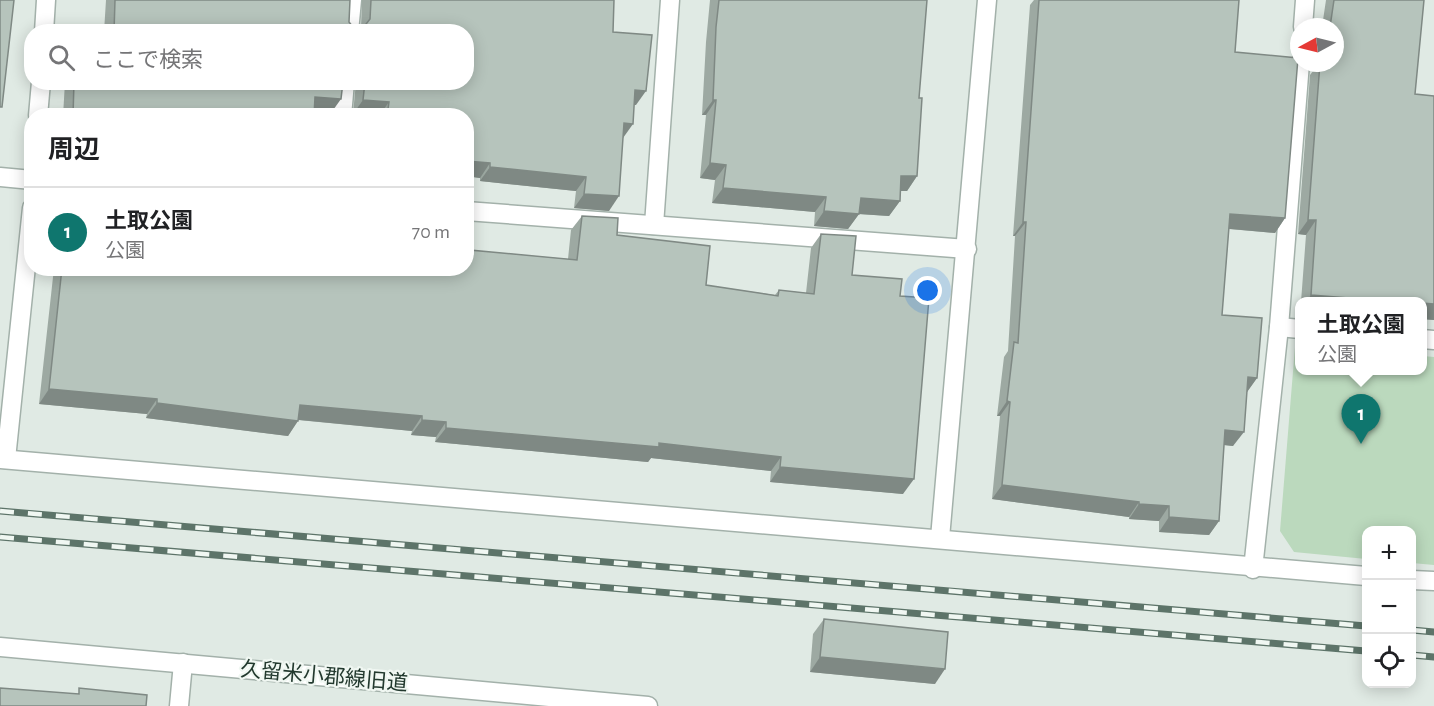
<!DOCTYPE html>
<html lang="ja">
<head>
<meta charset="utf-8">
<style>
	:root { --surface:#fff; --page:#f6f6f6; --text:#202124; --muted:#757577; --line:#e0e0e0; --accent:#0f766e }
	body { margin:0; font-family:"Alegreya Sans","Noto Sans JP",sans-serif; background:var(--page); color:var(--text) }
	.controls { position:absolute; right:18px; bottom:18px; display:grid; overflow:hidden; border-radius:12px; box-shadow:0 3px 15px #0003 }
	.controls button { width:54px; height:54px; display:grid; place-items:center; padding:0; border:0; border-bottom:2px solid var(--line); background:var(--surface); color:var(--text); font:30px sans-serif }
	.compass { position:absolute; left:1290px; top:18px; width:54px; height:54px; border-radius:50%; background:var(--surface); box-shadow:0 3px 15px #0003; rotate:263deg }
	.you { position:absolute; left:928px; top:291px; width:21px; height:21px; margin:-15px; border:4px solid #fff; border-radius:50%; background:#1a73e8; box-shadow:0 0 0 9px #1a73e833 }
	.badge { display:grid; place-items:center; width:39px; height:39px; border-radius:50%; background:var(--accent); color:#fff; font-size:20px; font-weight:700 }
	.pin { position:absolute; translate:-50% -50px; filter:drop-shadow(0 2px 3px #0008) }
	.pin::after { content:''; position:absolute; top:32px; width:21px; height:18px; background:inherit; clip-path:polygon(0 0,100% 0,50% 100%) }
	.popup { position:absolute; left:1295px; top:297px; width:132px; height:78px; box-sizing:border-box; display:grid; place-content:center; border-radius:12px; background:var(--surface); filter:drop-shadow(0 2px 4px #0005); font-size:20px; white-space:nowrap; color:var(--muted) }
	.popup b { font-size:22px; color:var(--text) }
	.popup::after { content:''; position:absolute; left:50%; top:100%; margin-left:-12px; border:12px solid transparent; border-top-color:var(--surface) }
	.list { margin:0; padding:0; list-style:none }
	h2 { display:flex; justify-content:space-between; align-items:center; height:78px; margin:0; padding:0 24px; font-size:26px }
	h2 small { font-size:20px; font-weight:400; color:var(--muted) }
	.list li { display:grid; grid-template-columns:39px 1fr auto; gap:18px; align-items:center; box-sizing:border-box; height:90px; padding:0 24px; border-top:2px solid var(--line) }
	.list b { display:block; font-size:22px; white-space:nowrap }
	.list p { margin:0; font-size:20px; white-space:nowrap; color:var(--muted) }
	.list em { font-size:20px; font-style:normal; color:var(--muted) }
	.icon { flex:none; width:33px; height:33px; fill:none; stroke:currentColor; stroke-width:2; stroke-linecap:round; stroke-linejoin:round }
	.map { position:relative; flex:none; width:1434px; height:706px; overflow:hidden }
	.search { position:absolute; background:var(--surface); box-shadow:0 3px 15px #0003; left:24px; top:24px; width:450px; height:66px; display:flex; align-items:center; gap:15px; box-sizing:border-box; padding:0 21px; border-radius:24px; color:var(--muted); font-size:22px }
	.panel { position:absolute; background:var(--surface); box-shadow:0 3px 15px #0003; left:24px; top:108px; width:450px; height:168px; border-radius:24px }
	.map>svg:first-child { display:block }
	.green { fill:#bbd9bd }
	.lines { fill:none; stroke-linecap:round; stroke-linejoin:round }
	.minor-casing { stroke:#a3b1aa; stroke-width:21 }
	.minor { stroke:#fff; stroke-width:18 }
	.rail-casing { stroke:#5d7469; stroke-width:7 }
	.rail { stroke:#f0f7f2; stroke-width:4.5; stroke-dasharray:14; stroke-linecap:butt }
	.wall { fill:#9da9a2 }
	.shaded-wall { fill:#7f8984 }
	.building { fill:#b6c4bc; stroke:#7f8984; stroke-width:1.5 }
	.labels { text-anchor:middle; stroke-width:4.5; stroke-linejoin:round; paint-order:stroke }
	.street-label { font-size:21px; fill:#22392e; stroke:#f0f7f2 }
</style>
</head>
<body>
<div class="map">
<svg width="1434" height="706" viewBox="0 0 1434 706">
	<rect width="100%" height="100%" fill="#e0eae4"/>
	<polygon class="green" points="1295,347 1299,347 1300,370 1422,370 1423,356 1434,357 1434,565 1412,563 1412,530 1366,530 1366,559 1294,552 1280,531"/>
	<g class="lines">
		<g class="minor-casing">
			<g id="minor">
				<polyline points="1303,27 1305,0"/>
				<polyline points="44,32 46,0"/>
				<polyline points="349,32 352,0"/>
				<polyline points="38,116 41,82"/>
				<polyline points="342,116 345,82"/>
				<polyline points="0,177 32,180"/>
				<polyline points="466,211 967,249"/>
				<polyline points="654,225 670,0"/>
				<polyline points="1279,327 1300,329"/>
				<polyline points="1422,339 1434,340"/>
				<polyline points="0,459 1366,576"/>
				<polyline points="6,459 32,208"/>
				<polyline points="940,538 987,0"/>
				<polyline points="1253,569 1279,327 1300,63"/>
				<polyline points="1412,580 1434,581"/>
				<polyline points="0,647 648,706"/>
				<polyline points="179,706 183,663"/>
			</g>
		</g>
		<use href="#minor" class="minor"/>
		<g class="rail-casing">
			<g id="rail">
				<polyline points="0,511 1366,626"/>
				<polyline points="0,537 1366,651"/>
				<polyline points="1412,630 1434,632"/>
				<polyline points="1412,655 1434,657"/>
			</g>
		</g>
		<use href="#rail" class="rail"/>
	</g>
	<g class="wall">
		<polygon points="106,0 350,0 349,22 353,27 361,28 362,0 614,0 613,32 636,105 634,105 623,138 609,211 574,208 576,191 480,181 480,178 466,176 466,116 368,116 353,114 356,82 466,82 466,32 104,32"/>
		<polygon points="710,0 927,0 919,98 917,176 907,191 900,191 900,201 889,216 859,214 848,229 814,226 815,212 712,203 715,180 700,178 706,115 702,115 706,42"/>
		<polygon points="1034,0 1239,0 1235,52 1285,218 1275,233 1229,229 1222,315 1257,378 1247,392 1233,446 1224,445 1219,521 1209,535 1159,532 1159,521 1129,519 1129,517 992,499 1000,416 997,416 1004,357 1008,351 1015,236 1013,236 1030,5"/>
		<polygon points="1326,0 1424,0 1415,94 1434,96 1434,320 1422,319 1422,302 1301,302 1306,235 1298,234 1310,75 1317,66 1317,63 1335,63 1335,27 1322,27"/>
		<polygon points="65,82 343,82 331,113 314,112 314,116 63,116"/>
		<polygon points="582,216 706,285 775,295 779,290 806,293 811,248 821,234 852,275 900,296 903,494 770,482 771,471 651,458 648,462 435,442 436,437 411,435 412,431 298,420 288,436 146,418 147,414 39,404 54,268 466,268 470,250 568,259 571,230"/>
		<polygon points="824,619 935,684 810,672 813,634"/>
	</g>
	<g class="shaded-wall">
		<polygon points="635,90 646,91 636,105 625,104"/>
		<polygon points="315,97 341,99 331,113 305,111"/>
		<polygon points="363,100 389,102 379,116 353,114"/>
		<polygon points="713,100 716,100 706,115 702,115"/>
		<polygon points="624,123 633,124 623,138"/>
		<polygon points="466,161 490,163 480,178 466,176"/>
		<polygon points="710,163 726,165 715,180 700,178"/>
		<polygon points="490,167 586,177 576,191 480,181"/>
		<polygon points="901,176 917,176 907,191 891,191"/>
		<polygon points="723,188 826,197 815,212 712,203"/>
		<polygon points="584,194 619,196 609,211 574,208"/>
		<polygon points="861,198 900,201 889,216 859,214 848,229 814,226 824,211"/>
		<polygon points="1230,214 1285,218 1275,233 1220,228"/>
		<polygon points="1308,220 1316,220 1306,235 1298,234"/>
		<polygon points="1023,222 1026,222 1015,236 1013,236"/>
		<polygon points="1311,295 1399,302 1306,302"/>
		<polygon points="1422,303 1434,304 1434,320 1422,319"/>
		<polygon points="1248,377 1257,378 1247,392"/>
		<polygon points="49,389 157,399 147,414 39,404"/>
		<polygon points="1007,401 1010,402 1000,416 997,416"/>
		<polygon points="157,403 298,421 288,436 146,418"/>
		<polygon points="300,405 422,416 412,431 290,419"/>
		<polygon points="422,420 446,422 436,437 411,435"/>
		<polygon points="446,428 659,443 781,457 771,471 651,458 648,462 435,442"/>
		<polygon points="1225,430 1244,432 1233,446 1215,444"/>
		<polygon points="780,467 914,479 903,494 770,482"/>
		<polygon points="1002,485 1139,502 1129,517 992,499"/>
		<polygon points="1139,504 1169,506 1159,521 1129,519"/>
		<polygon points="1169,517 1219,521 1209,535 1159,532"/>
		<polygon points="820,657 945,669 935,684 810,672"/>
	</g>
	<g class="building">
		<polygon points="0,0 14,0 2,107 0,107"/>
		<polygon points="115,0 350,0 349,22 353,27 363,28 370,19 371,0 614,0 613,32 652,35 646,91 635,90 633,124 624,123 619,196 584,194 586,177 490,167 490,163 466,161 466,116 387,116 389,102 363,100 365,82 466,82 466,32 114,32"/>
		<polygon points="719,0 927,0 919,98 922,98 917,176 901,176 900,201 861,198 859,214 824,211 826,197 723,188 726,165 710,163 716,100 713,100 716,27"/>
		<polygon points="1039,0 1239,0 1235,52 1298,58 1285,218 1230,214 1222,315 1262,318 1257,378 1248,377 1244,432 1225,430 1219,521 1169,517 1169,506 1139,504 1139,502 1002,485 1010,402 1007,401 1014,342 1018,343 1026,222 1023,222"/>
		<polygon points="1334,0 1424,0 1415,94 1434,96 1434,304 1422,303 1422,302 1399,302 1311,295 1316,220 1308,220 1320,63 1335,63 1335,27 1330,27"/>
		<polygon points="74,82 343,82 341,99 315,97 314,116 73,116"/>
		<polygon points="582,216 618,218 617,235 710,246 706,285 778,296 779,290 814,294 821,234 856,236 852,275 902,279 900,296 929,298 914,479 780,467 781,457 659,443 659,447 446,428 446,422 422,420 422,416 300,405 298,421 157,403 157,399 49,389 62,268 466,268 466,244 471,244 470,250 577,260"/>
		<polygon points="824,619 948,632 945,669 820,657"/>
		<polygon points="0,688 79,694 79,688 147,695 146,706 0,706"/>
	</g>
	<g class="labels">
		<g class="street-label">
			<text transform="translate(324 676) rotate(5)" y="7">久留米小郡線旧道</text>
		</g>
	</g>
</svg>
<div class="controls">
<button>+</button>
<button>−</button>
<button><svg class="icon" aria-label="locate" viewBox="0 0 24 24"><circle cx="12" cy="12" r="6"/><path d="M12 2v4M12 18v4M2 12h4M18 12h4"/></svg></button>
</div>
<svg class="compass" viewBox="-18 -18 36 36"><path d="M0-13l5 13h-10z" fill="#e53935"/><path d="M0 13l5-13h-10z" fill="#757577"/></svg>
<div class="you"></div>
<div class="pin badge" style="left:1361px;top:444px">1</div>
<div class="popup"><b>土取公園</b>公園</div>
<div class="search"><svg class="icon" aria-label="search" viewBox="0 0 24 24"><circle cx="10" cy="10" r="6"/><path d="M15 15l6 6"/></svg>ここで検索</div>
<section class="panel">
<h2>周辺<small></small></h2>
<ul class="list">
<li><span class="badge">1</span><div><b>土取公園</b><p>公園</p></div><em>70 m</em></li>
</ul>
</section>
</div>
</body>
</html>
